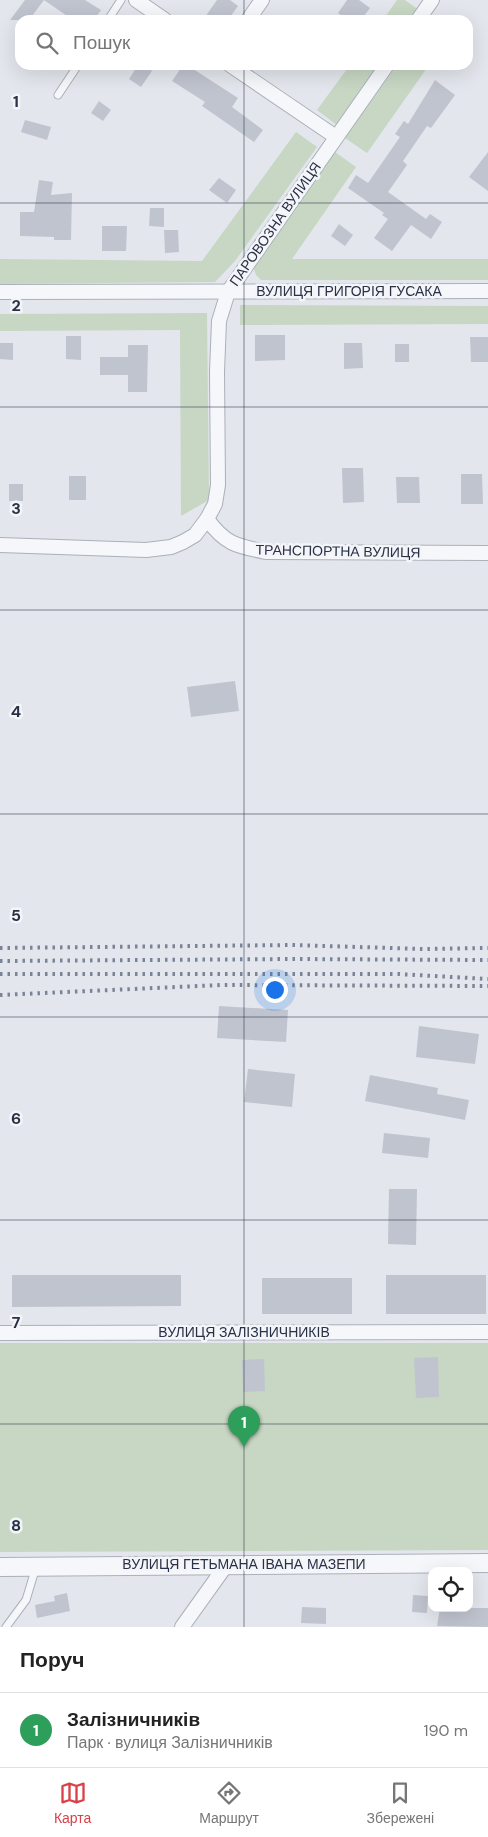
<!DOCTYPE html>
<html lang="uk">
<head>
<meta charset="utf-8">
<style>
	:root { --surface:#fff; --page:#f2f2f2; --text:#222; --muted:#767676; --line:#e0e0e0; --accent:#d9404a }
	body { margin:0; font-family:"DM Sans",sans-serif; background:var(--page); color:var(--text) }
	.controls { position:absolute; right:15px; bottom:15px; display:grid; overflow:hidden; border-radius:10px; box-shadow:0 5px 20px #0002 }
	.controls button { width:45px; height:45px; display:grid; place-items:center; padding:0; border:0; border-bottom:1px solid var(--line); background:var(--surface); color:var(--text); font:25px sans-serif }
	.you { position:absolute; left:274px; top:989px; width:18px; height:18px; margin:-12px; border:4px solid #fff; border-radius:50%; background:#1a73e8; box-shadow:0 0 0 8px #1a73e833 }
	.badge { display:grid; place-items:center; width:32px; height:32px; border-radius:50%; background:var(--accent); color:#fff; font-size:16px; font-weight:700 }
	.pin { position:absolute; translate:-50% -41px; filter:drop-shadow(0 1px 2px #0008) }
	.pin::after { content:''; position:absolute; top:26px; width:18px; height:15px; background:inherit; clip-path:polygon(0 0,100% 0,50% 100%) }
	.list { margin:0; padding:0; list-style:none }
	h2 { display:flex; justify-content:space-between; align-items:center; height:65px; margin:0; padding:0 20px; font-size:21px }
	h2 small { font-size:16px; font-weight:400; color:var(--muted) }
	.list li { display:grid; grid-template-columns:32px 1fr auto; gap:15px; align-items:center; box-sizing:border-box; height:75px; padding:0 20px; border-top:1px solid var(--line) }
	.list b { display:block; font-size:19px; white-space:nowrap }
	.list p { margin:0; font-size:16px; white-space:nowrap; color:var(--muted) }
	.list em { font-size:16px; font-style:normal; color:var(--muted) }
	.icon { flex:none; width:28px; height:28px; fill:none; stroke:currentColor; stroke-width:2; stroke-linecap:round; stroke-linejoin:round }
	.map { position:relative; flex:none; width:488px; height:1627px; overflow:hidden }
	.search { position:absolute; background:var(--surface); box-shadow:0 5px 20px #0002; left:15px; right:15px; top:15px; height:55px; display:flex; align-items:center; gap:12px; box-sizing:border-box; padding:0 18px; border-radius:15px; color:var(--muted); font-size:19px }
	.sheet { height:140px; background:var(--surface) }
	nav { display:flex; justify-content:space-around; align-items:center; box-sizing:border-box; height:70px; border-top:1px solid var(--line); background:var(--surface); font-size:14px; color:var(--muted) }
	nav a { display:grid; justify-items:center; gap:2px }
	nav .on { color:var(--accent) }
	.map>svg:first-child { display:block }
	.green { fill:#c7d7c3 }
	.building { fill:#c0c4cf }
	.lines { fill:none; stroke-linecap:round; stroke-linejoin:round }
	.service-casing { stroke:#abb0ba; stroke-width:9 }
	.minor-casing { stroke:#abb0ba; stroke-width:16 }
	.tertiary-casing { stroke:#abb0ba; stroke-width:20 }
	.service { stroke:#f6f7fa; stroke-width:7 }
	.minor { stroke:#f6f7fa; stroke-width:14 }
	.tertiary { stroke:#f6f7fa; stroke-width:18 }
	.rail { stroke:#7b8397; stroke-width:4; stroke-dasharray:2.5 5; stroke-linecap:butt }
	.grid { fill:none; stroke:#293146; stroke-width:1; stroke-opacity:0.55 }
	.labels { text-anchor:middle; stroke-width:5; stroke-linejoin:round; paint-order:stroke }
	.street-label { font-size:14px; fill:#293146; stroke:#f3f5f9 }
	.grid-label { font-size:16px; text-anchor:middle; font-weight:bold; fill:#293146; stroke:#f3f5f9; stroke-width:5; stroke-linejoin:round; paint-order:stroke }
</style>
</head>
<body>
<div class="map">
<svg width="488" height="1627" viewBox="0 0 488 1627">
	<rect width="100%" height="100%" fill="#e3e6ec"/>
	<g class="green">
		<polygon points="397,0 405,0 420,11 414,20 383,20"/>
		<polygon points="350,65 382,65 338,126 317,110"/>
		<polygon points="397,65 429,65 367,153 345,138"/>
		<polygon points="296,132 317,147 235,261 215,282 0,284 0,259 202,261"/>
		<polygon points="335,152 356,167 292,259 488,259 488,280 261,280 256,275 253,266"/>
		<polygon points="240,305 488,306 488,324 240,325"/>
		<polygon points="207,313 209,500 181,516 180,330 0,331 0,314"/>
		<polygon points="0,1343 488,1343 488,1550 0,1552"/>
	</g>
	<g class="building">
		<polygon points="25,0 85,0 101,10 94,20 73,20 44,0 29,20 10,20"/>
		<polygon points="217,0 230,0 238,6 228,20 203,20"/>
		<polygon points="347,0 359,0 370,8 361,20 348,20 338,13"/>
		<polygon points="138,65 143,65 152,71 141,87 129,79"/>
		<polygon points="183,65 187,65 238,98 232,107 263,130 254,142 202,106 205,102 172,81"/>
		<polygon points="435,80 455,95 431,128 427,126 403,161 407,165 388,192 426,219 430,214 442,222 431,239 411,225 392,251 374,238 388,219 382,215 384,213 348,188 356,175 368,183 400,137 395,134 404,121 408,124"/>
		<polygon points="99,101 111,110 103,121 91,113"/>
		<polygon points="25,120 51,127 47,140 21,132"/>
		<polygon points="488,152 488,191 469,177"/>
		<polygon points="219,178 236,190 227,203 209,190"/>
		<polygon points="39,180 53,182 51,195 72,193 71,240 54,240 54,237 20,236 20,212 34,212"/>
		<polygon points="150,208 164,208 164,227 149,226"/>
		<polygon points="339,224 353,235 345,246 331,236"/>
		<polygon points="102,226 127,226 126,251 102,251"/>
		<polygon points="164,230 178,230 179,252 165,253"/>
		<polygon points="255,335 285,335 285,360 255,361"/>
		<polygon points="66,336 81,336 81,360 66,359"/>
		<polygon points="470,337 488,337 488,362 471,362"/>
		<polygon points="0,343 13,343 13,360 0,359"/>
		<polygon points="344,343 362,343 363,368 344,369"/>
		<rect x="395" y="344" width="14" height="18"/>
		<polygon points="128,345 148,345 147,392 128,392 128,375 100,375 100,357 128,357"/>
		<polygon points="342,468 363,468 364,502 343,503"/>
		<polygon points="461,474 482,474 483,504 461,504"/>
		<rect x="69" y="476" width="17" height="24"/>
		<polygon points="396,477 419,477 420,503 397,503"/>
		<rect x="9" y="484" width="14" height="17"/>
		<polygon points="235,681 239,711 191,717 187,687"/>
		<polygon points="219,1006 288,1010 286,1042 217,1038"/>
		<polygon points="419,1026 479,1034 475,1064 416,1057"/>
		<polygon points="248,1069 295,1074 292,1107 244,1102"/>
		<polygon points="370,1075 438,1088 437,1094 469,1100 465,1120 365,1101"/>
		<polygon points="384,1133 430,1138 428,1158 382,1153"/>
		<polygon points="389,1189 417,1189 416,1245 388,1244"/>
		<polygon points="12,1275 181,1275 181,1306 12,1307"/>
		<rect x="386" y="1275" width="100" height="39"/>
		<rect x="262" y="1278" width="90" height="36"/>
		<polygon points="438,1357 439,1397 416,1398 414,1358"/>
		<polygon points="264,1359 265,1391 243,1392 242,1360"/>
		<polygon points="67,1593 70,1611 37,1618 35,1605 55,1601 54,1596"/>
		<polygon points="413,1595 428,1596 427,1613 412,1612"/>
		<polygon points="302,1607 326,1608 326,1624 301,1623"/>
		<polygon points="440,1608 488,1608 488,1627 437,1626"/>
	</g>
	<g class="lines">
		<g class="service-casing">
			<g id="service">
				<polyline points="108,20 121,0"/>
				<polyline points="58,95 78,65"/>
				<polyline points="6,1627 26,1600 36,1567"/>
			</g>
		</g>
		<g class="minor-casing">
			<g id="minor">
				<polyline points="136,0 165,20"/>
				<polyline points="248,20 262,0"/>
				<polyline points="418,20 432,0"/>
				<polyline points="230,65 336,137"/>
				<polyline points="0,292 488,291"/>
				<polyline points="207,519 215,504 218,485 217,372 219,321 228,292 387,65"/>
				<path d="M0,545L146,550L171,547L183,542L195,535L207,519C225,544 236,546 266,552L488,553"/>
				<polyline points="0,1333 488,1332"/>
				<polyline points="182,1627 227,1564"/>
			</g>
		</g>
		<g class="tertiary-casing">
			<polyline id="tertiary" points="0,1567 488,1563"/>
		</g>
		<use href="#service" class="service"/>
		<use href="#minor" class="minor"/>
		<use href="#tertiary" class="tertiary"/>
		<g class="rail">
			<polyline points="0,948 293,945 423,949 488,948"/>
			<polyline points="0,961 291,959 488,960"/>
			<polyline points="0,974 398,974 488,979"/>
			<polyline points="0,995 221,985 488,986"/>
		</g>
	</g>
	<path class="grid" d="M244,0V20M244,65V1627M0,203H488M0,407H488M0,610H488M0,814H488M0,1017H488M0,1220H488M0,1424H488"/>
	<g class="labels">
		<g class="street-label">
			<text transform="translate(275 224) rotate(-55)" y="5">ПАРОВОЗНА ВУЛИЦЯ</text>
			<text x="349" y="296">ВУЛИЦЯ ГРИГОРІЯ ГУСАКА</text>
			<text transform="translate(338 551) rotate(1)" y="5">ТРАНСПОРТНА ВУЛИЦЯ</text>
			<text x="244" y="1337">ВУЛИЦЯ ЗАЛІЗНИЧНИКІВ</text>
			<text x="244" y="1569">ВУЛИЦЯ ГЕТЬМАНА ІВАНА МАЗЕПИ</text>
		</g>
	</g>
	<g class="grid-label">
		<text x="16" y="107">1</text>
		<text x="16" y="311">2</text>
		<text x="16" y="514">3</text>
		<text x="16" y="717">4</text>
		<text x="16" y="921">5</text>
		<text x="16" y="1124">6</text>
		<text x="16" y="1328">7</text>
		<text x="16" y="1531">8</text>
	</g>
</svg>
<div class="controls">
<button><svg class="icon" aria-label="locate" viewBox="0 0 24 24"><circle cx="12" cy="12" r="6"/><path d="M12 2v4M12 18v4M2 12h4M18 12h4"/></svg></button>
</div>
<div class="you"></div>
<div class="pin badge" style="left:244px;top:1447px;background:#2e9e5b">1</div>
<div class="search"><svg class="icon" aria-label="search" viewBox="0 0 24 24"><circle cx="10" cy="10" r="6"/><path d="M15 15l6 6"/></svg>Пошук</div>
</div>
<section class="sheet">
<h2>Поруч<small></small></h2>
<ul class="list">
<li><span class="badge" style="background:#2e9e5b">1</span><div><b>Залізничників</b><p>Парк · вулиця Залізничників</p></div><em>190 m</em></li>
</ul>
</section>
<nav>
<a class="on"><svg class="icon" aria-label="map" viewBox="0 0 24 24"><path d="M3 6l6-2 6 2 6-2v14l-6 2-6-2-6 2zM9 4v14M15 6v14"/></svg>Карта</a>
<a><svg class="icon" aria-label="directions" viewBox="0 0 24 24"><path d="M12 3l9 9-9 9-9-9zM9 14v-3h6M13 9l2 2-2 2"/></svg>Маршрут</a>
<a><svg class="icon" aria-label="saved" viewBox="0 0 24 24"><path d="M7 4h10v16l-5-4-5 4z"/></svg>Збережені</a>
</nav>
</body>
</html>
